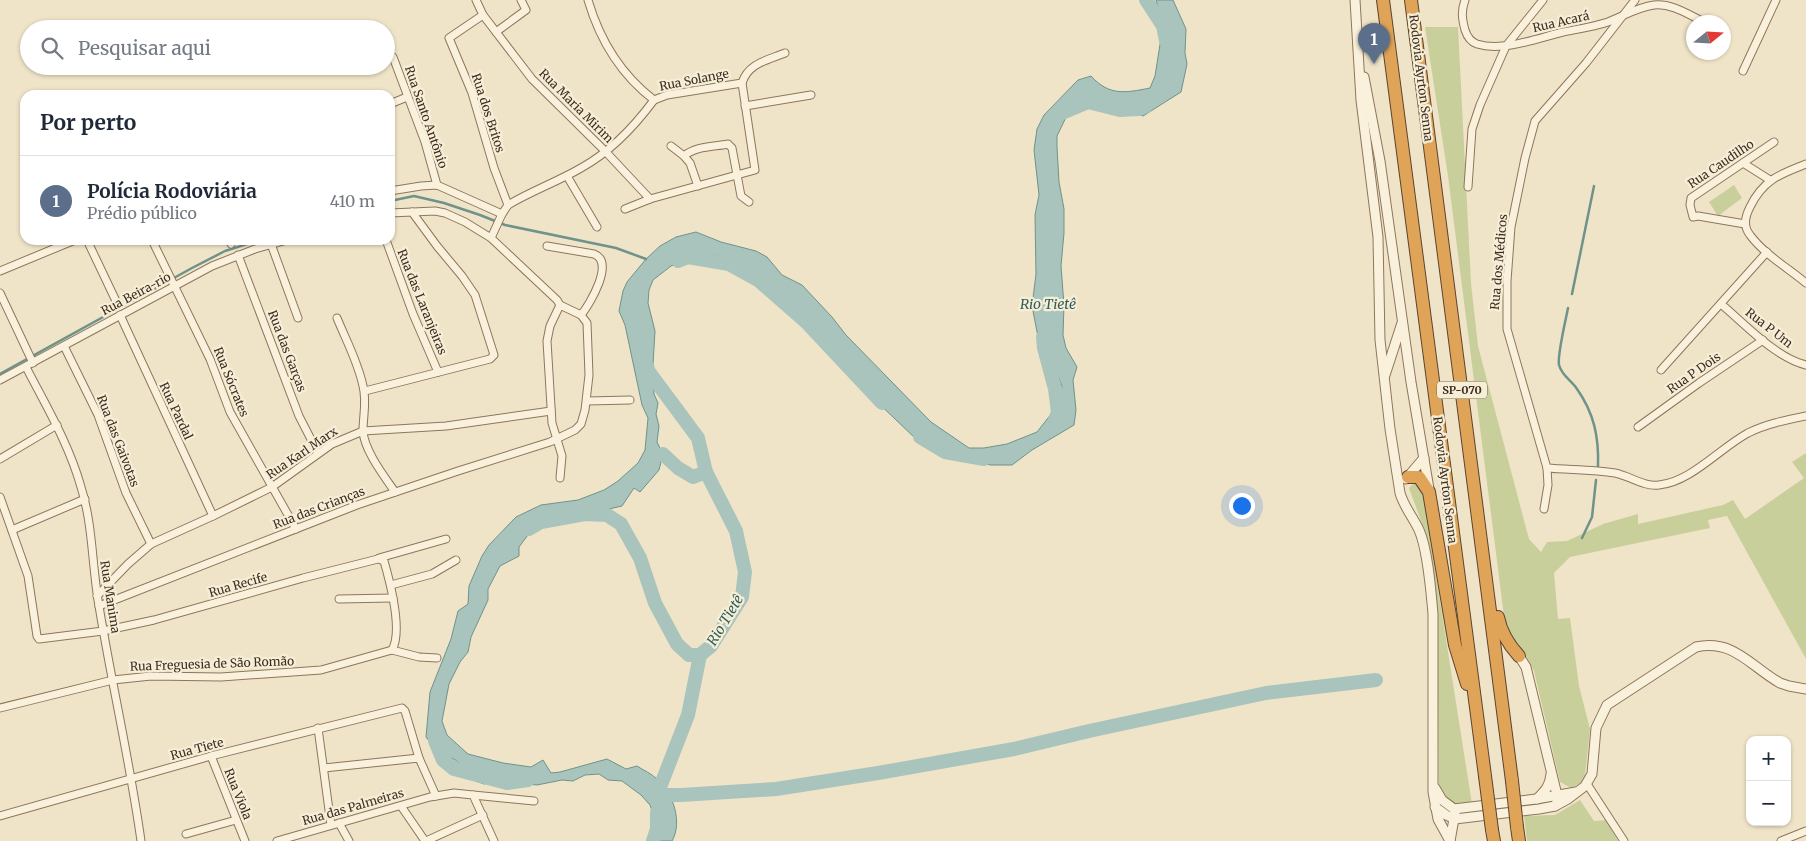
<!DOCTYPE html>
<html lang="pt">
<head>
<meta charset="utf-8">
<style>
	:root { --surface:#fff; --page:#f6f6f7; --text:#1f2937; --muted:#747a83; --line:#e0e1e3; --accent:#db2777 }
	body { margin:0; font-family:Merriweather,serif; background:var(--page); color:var(--text) }
	.controls { position:absolute; right:15px; bottom:15px; display:grid; overflow:hidden; border-radius:10px; box-shadow:0 1px 4px #0004 }
	.controls button { width:45px; height:45px; display:grid; place-items:center; padding:0; border:0; border-bottom:1px solid var(--line); background:var(--surface); color:var(--text); font:25px sans-serif }
	.compass { position:absolute; left:1686px; top:15px; width:45px; height:45px; border-radius:50%; background:var(--surface); box-shadow:0 1px 4px #0004; rotate:72deg }
	.you { position:absolute; left:1241px; top:505px; width:18px; height:18px; margin:-12px; border:4px solid #fff; border-radius:50%; background:#1a73e8; box-shadow:0 0 0 8px #1a73e833 }
	.badge { display:grid; place-items:center; width:32px; height:32px; border-radius:50%; background:var(--accent); color:#fff; font-size:16px; font-weight:700 }
	.pin { position:absolute; translate:-50% -41px; filter:drop-shadow(0 1px 2px #0008) }
	.pin::after { content:''; position:absolute; top:26px; width:18px; height:15px; background:inherit; clip-path:polygon(0 0,100% 0,50% 100%) }
	.list { margin:0; padding:0; list-style:none }
	h2 { display:flex; justify-content:space-between; align-items:center; height:65px; margin:0; padding:0 20px; font-size:21px }
	h2 small { font-size:16px; font-weight:400; color:var(--muted) }
	.list li { display:grid; grid-template-columns:32px 1fr auto; gap:15px; align-items:center; box-sizing:border-box; height:90px; padding:0 20px; border-top:1px solid var(--line) }
	.list b { display:block; font-size:19px; white-space:nowrap }
	.list p { margin:0; font-size:16px; white-space:nowrap; color:var(--muted) }
	.list em { font-size:16px; font-style:normal; color:var(--muted) }
	.icon { flex:none; width:28px; height:28px; fill:none; stroke:currentColor; stroke-width:2; stroke-linecap:round; stroke-linejoin:round }
	.map { position:relative; flex:none; width:1806px; height:841px; overflow:hidden }
	.search { position:absolute; background:var(--surface); box-shadow:0 1px 4px #0004; left:20px; top:20px; width:375px; height:55px; display:flex; align-items:center; gap:12px; box-sizing:border-box; padding:0 18px; border-radius:28px; color:var(--muted); font-size:19px }
	.panel { position:absolute; background:var(--surface); box-shadow:0 1px 4px #0004; left:20px; top:90px; width:375px; height:155px; border-radius:15px }
	.map>svg:first-child { display:block }
	.green { fill:#c9cf9b }
	.water { fill:#a9c4bc; stroke:#6f938a }
	.lines { fill:none; stroke-linecap:round; stroke-linejoin:round }
	.stream { stroke:#6f938a; stroke-width:2.5 }
	.river { stroke:#a9c4bc; stroke-width:14 }
	.minor-casing { stroke:#8d765c; stroke-width:9 }
	.tertiary-casing { stroke:#8d765c; stroke-width:11 }
	.motorway-casing { stroke:#5b4430; stroke-width:14 }
	.minor { stroke:#faf1dc; stroke-width:7 }
	.tertiary { stroke:#faf1dc; stroke-width:9 }
	.motorway { stroke:#e0a458; stroke-width:12 }
	.motorway-bridge-casing { stroke:#5b4430; stroke-width:14; stroke-linecap:butt }
	.motorway-bridge { stroke:#e0a458; stroke-width:12 }
	.labels { text-anchor:middle; stroke-width:4.5; stroke-linejoin:round; paint-order:stroke }
	.shield { fill:#f7eed8; stroke:#756857; stroke-width:1 }
	.shield-label { font-size:11px; font-weight:bold; fill:#3d2e20 }
	.street-label { font-size:12px; fill:#3d2e20; stroke:#f7eed8 }
	.water-label { font-size:14px; font-style:italic; fill:#2f5d5a; stroke:#f7eed8 }
</style>
</head>
<body>
<div class="map">
<svg width="1806" height="841" viewBox="0 0 1806 841">
	<rect width="100%" height="100%" fill="#f0e4c8"/>
	<g class="green">
		<polygon points="1425,27 1458,27 1471,283 1478,346 1529,539 1541,552 1547,542 1567,541 1603,524 1638,514 1638,524 1723,505 1733,500 1745,519 1804,478 1792,462 1806,453 1806,659 1727,516 1708,520 1710,528 1570,557 1554,573 1558,619 1570,618 1579,686 1590,729 1585,776 1582,782 1571,788 1560,782 1534,671 1524,652 1510,637 1505,624 1448,176"/>
		<polygon points="1734,185 1742,198 1718,216 1709,202"/>
		<path d="M1418,483L1422,487L1472,804C1451,804 1448,804 1439,784L1437,607L1428,540L1409,488L1413,484Z"/>
		<polygon points="1580,800 1594,821 1606,820 1618,841 1527,841 1524,816 1555,815"/>
	</g>
	<path class="water" d="M1156,0H1173L1186,29L1185,53L1187,64L1181,92L1143,116C1115,103 1102,97 1071,107L1057,136V147L1059,182L1064,209V233L1061,266L1064,305L1063,335L1066,348L1077,367L1073,380L1076,410L1074,425L1032,450L1012,465H990L916,439L873,398L867,382L843,359L816,324L747,269L733,259L715,255L701,256L671,266L653,280L649,290L648,303L655,331L653,364L654,394L658,403L656,414L659,426L657,442L663,454L659,470L640,492L634,488L622,506L592,513L555,514L528,535L519,547V556L500,566L488,589V600L471,637L468,652L460,662L449,684L442,721L447,735L468,754L503,763L531,767L543,760L551,773L560,772L607,759L626,769L637,766C643,770 652,774 657,779C673,793 683,822 672,841H648L657,834V824L650,805L641,795L622,781L608,780L599,774L585,775L573,781L562,780L537,785L499,781L484,784L465,777C461,763 456,756 441,757L426,737L430,692L451,639L458,611L468,604L469,586L482,556L489,545L516,517L541,505L578,500L604,490L618,481L638,463L645,450L648,418L642,405L625,325L619,311L623,291L627,282L646,259L660,246L676,237L696,232L721,242L756,251L767,257L782,275L802,285L832,317L846,335L931,422L969,448H984L1007,444L1037,432L1059,404L1062,386L1055,368L1040,347L1032,306L1036,274L1035,215L1039,195L1034,150L1037,129L1044,115L1078,80L1091,76C1109,96 1125,93 1150,88L1155,76L1162,32L1160,16Z"/>
	<g class="lines">
		<g class="stream">
			<polyline points="390,201 414,196 444,203 480,215 505,225 616,248 646,259"/>
			<polyline points="1572,294 1594,186"/>
			<path d="M1568,308C1566,319 1557,356 1559,365C1562,376 1571,380 1577,389C1594,413 1599,437 1598,466"/>
			<polyline points="0,374 192,268 225,251 260,240"/>
			<polyline points="1582,538 1592,517 1596,480"/>
		</g>
		<g class="river">
			<polyline points="1146,0 1163,26 1166,41"/>
			<polyline points="1054,119 1057,115 1088,102 1120,110 1139,109 1146,106"/>
			<polyline points="678,261 688,257 729,264 758,280 806,322 882,403"/>
			<polyline points="1043,337 1044,348 1055,389 1058,412 1054,423"/>
			<polyline points="920,437 945,452 984,459"/>
			<polyline points="663,454 678,468 693,477 706,472"/>
			<polyline points="529,529 541,522 585,514 607,515 621,524 640,558 655,603 677,644 689,655 700,655 711,646 742,597 745,572 736,531 706,472 698,438 649,372 645,362"/>
			<polyline points="700,655 688,715 657,795 681,795 776,789 878,773 1014,749 1089,731 1266,693 1376,680"/>
			<polyline points="435,741 443,760 454,769 507,783 528,780"/>
			<polyline points="653,841 657,829 657,812"/>
		</g>
		<g class="minor-casing">
			<g id="minor">
				<polyline points="476,0 483,15 532,79 605,151 650,199"/>
				<path d="M588,0C600,41 620,74 654,100L667,95L742,83"/>
				<path d="M1465,0C1461,11 1462,19 1465,30C1467,36 1471,42 1477,44C1503,52 1538,38 1563,32C1578,29 1593,27 1608,22C1623,16 1638,7 1654,5C1672,3 1689,15 1704,22"/>
				<polyline points="483,15 449,38 472,93 494,168 508,205"/>
				<polyline points="496,32 526,10 521,0"/>
				<polyline points="393,57 425,142 437,185"/>
				<polyline points="1743,71 1776,0"/>
				<polyline points="390,104 407,97"/>
				<polyline points="745,106 811,95"/>
				<path d="M671,146L684,156C696,146 713,147 728,144L732,148L741,196L749,202"/>
				<polyline points="684,156 690,163 698,186"/>
				<polyline points="1743,163 1770,180"/>
				<path d="M1806,164C1780,174 1763,180 1750,207C1745,217 1743,226 1750,235C1764,254 1788,268 1806,283"/>
				<polyline points="567,176 597,227"/>
				<polyline points="1468,187 1472,129 1480,105 1506,46 1543,0"/>
				<polyline points="390,191 421,186 437,185 502,214"/>
				<path d="M625,209L650,199L755,170L742,83C748,63 768,60 785,53"/>
				<polyline points="390,213 435,211 445,213 465,222 491,238 557,300 560,305 550,326 547,341 552,423 562,456 560,478"/>
				<polyline points="1745,224 1698,216 1693,217 1690,205 1691,198 1774,142"/>
				<path d="M491,238L502,214L508,205C531,191 557,182 581,168C610,152 634,127 654,100"/>
				<polyline points="87,240 116,301"/>
				<polyline points="152,240 210,359 230,412 296,529"/>
				<polyline points="229,240 231,244"/>
				<polyline points="386,240 413,314 438,372"/>
				<polyline points="271,244 298,318"/>
				<path d="M547,246L594,254C615,262 590,304 581,315L560,305"/>
				<polyline points="238,255 299,416 318,453"/>
				<polyline points="0,271 75,240"/>
				<polyline points="0,293 33,363"/>
				<path d="M1721,304C1745,324 1776,358 1806,365"/>
				<polyline points="120,315 213,516"/>
				<path d="M337,318C346,340 358,362 363,386C367,401 363,416 363,431C364,450 384,476 395,492"/>
				<polyline points="64,346 98,415 126,493 151,544"/>
				<path d="M26,367C46,406 69,444 81,487C93,525 92,567 99,606C112,685 130,762 141,841"/>
				<polyline points="1661,370 1767,252"/>
				<polyline points="0,380 212,266 255,249 287,240"/>
				<polyline points="365,391 490,359 494,355 475,295 462,276 437,246 412,212"/>
				<polyline points="587,401 630,400"/>
				<polyline points="1638,427 1699,383 1763,340"/>
				<polyline points="0,459 57,425"/>
				<path d="M1547,468C1569,470 1593,469 1615,473C1630,476 1644,487 1659,485C1691,482 1720,448 1748,433C1766,424 1786,420 1806,416"/>
				<path d="M0,497L28,576L37,636L39,639L103,631L154,620L303,578L378,559L384,561C390,582 403,631 392,650"/>
				<polyline points="1544,509 1548,485 1547,468 1507,329 1507,281 1511,227 1525,158 1535,121 1586,63 1635,0"/>
				<polyline points="12,530 85,499"/>
				<polyline points="379,558 446,539"/>
				<polyline points="391,585 432,574 456,560"/>
				<polyline points="97,596 128,564 151,544 213,516 272,487 332,444 363,431 446,426 551,411"/>
				<polyline points="339,599 393,598"/>
				<polyline points="99,606 357,505 458,471 550,442 575,430 581,424 585,410 589,375 587,323 581,315"/>
				<polyline points="392,650 419,657 437,658"/>
				<polyline points="0,708 113,680 151,676 221,677 321,670 392,650"/>
				<polyline points="318,728 331,825"/>
				<polyline points="211,756 245,841"/>
				<polyline points="324,768 419,758 436,796"/>
				<polyline points="1587,784 1624,841"/>
				<polyline points="473,795 534,801"/>
				<polyline points="401,806 425,841"/>
				<polyline points="0,816 211,756 402,708 405,711 419,758"/>
				<polyline points="339,823 349,841"/>
				<polyline points="186,834 236,820"/>
				<polyline points="277,841 430,797 454,793 473,795 494,841"/>
				<polyline points="426,841 483,815"/>
				<polyline points="1781,841 1806,831"/>
			</g>
		</g>
		<g class="tertiary-casing">
			<g id="tertiary">
				<path d="M1355,0L1361,100L1378,237L1380,340L1390,429L1400,493C1404,507 1413,517 1419,530C1428,550 1431,592 1433,614V792L1438,819L1450,841"/>
				<polyline points="1364,77 1380,161 1411,382 1429,489"/>
				<polyline points="1385,375 1402,323"/>
				<polyline points="1406,479 1424,458"/>
				<polyline points="1519,656 1526,667 1557,795 1558,800 1555,806"/>
				<polyline points="1435,788 1442,800 1454,809"/>
				<path d="M1537,799C1545,791 1550,786 1551,774"/>
				<path d="M1435,807L1446,815L1455,819L1539,809L1555,806L1568,799L1585,786L1592,774L1596,728L1607,705L1696,647C1734,639 1750,666 1780,683L1789,686L1806,689"/>
				<polyline points="1454,809 1536,799 1576,792"/>
				<polyline points="1450,841 1455,813"/>
			</g>
		</g>
		<g class="motorway-casing">
			<g id="motorway">
				<polyline points="1383,0 1485,776"/>
				<polyline points="1411,0 1512,781"/>
				<polyline points="1408,477 1419,477 1429,492 1455,645 1467,684"/>
				<path d="M1498,617C1501,633 1508,644 1519,656"/>
				<polyline points="1517,827 1519,841"/>
				<polyline points="1492,830 1494,841"/>
			</g>
		</g>
		<use href="#minor" class="minor"/>
		<use href="#tertiary" class="tertiary"/>
		<use href="#motorway" class="motorway"/>
		<g class="motorway-bridge-casing">
			<g id="motorway-bridge">
				<polyline points="1485,776 1492,830"/>
				<polyline points="1512,781 1517,827"/>
			</g>
		</g>
		<use href="#motorway-bridge" class="motorway-bridge"/>
	</g>
	<g class="labels">
		<rect class="shield" x="1437" y="381.5" width="50" height="17" rx="4"/>
		<g class="shield-label">
			<text x="1462" y="394">SP-070</text>
		</g>
		<g class="street-label">
			<text transform="translate(1561 22) rotate(-13)" y="4">Rua Acará</text>
			<text transform="translate(1421 78) rotate(83)" y="4">Rodovia Ayrton Senna</text>
			<text transform="translate(694 80) rotate(-11)" y="4">Rua Solange</text>
			<text transform="translate(576 106) rotate(45)" y="4">Rua Maria Mirim</text>
			<text transform="translate(488 113) rotate(72)" y="4">Rua dos Britos</text>
			<text transform="translate(426 117) rotate(71)" y="4">Rua Santo Antônio</text>
			<text transform="translate(1721 164) rotate(-34)" y="4">Rua Caudilho</text>
			<text transform="translate(1499 262) rotate(-85)" y="4">Rua dos Médicos</text>
			<text transform="translate(136 294) rotate(-28)" y="4">Rua Beira-rio</text>
			<text transform="translate(422 302) rotate(68)" y="4">Rua das Laranjeiras</text>
			<text transform="translate(1769 328) rotate(38)" y="4">Rua P Um</text>
			<text transform="translate(287 351) rotate(69)" y="4">Rua das Garças</text>
			<text transform="translate(1694 373) rotate(-35)" y="4">Rua P Dois</text>
			<text transform="translate(231 382) rotate(68)" y="4">Rua Sócrates</text>
			<text transform="translate(176 411) rotate(65)" y="4">Rua Pardal</text>
			<text transform="translate(118 441) rotate(69)" y="4">Rua das Gaivotas</text>
			<text transform="translate(302 453) rotate(-34)" y="4">Rua Karl Marx</text>
			<text transform="translate(1445 480) rotate(83)" y="4">Rodovia Ayrton Senna</text>
			<text transform="translate(319 508) rotate(-21)" y="4">Rua das Crianças</text>
			<text transform="translate(238 585) rotate(-16)" y="4">Rua Recife</text>
			<text transform="translate(110 597) rotate(81)" y="4">Rua Manima</text>
			<text transform="translate(212 664) rotate(-2)" y="4">Rua Freguesia de São Romão</text>
			<text transform="translate(197 749) rotate(-15)" y="4">Rua Tiete</text>
			<text transform="translate(238 794) rotate(68)" y="4">Rua Viola</text>
			<text transform="translate(353 807) rotate(-16)" y="4">Rua das Palmeiras</text>
		</g>
		<g class="water-label">
			<text x="1048" y="309">Rio Tietê</text>
			<text transform="translate(725 620) rotate(-59)" y="5">Rio Tietê</text>
		</g>
	</g>
</svg>
<div class="controls">
<button>+</button>
<button>−</button>
</div>
<svg class="compass" viewBox="-18 -18 36 36"><path d="M0-13l5 13h-10z" fill="#e53935"/><path d="M0 13l5-13h-10z" fill="#747a83"/></svg>
<div class="you"></div>
<div class="pin badge" style="left:1374px;top:64px;background:#5c6f8a">1</div>
<div class="search"><svg class="icon" aria-label="search" viewBox="0 0 24 24"><circle cx="10" cy="10" r="6"/><path d="M15 15l6 6"/></svg>Pesquisar aqui</div>
<section class="panel">
<h2>Por perto<small></small></h2>
<ul class="list">
<li><span class="badge" style="background:#5c6f8a">1</span><div><b>Polícia Rodoviária</b><p>Prédio público</p></div><em>410 m</em></li>
</ul>
</section>
</div>
</body>
</html>
